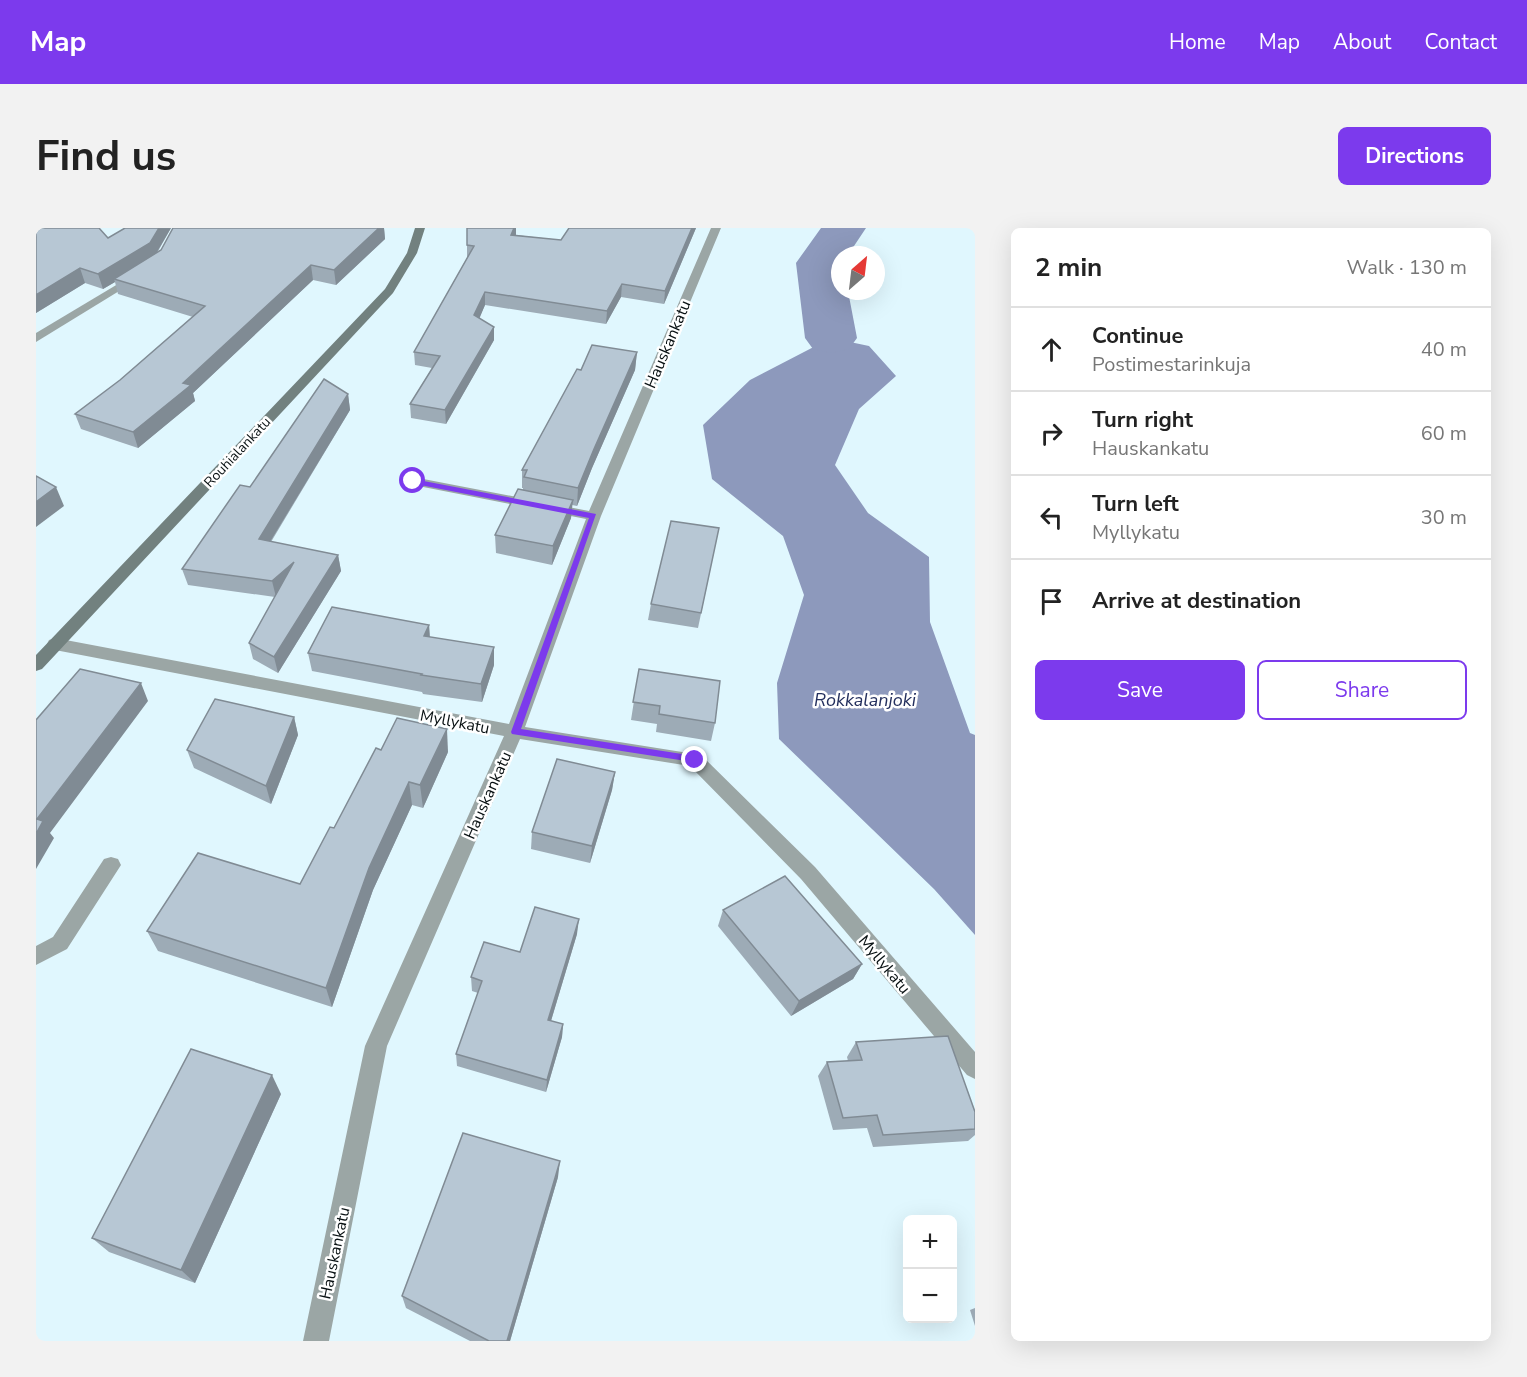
<!DOCTYPE html>
<html lang="en">
<head>
<meta charset="utf-8">
<style>
	:root { --surface:#fff; --page:#f2f2f2; --text:#222; --muted:#767676; --line:#e0e0e0; --accent:#7c3aed }
	body { margin:0; font-family:"Nunito Sans",sans-serif; background:var(--page); color:var(--text) }
	.controls { position:absolute; right:18px; bottom:18px; display:grid; overflow:hidden; border-radius:9px; box-shadow:0 6px 24px #0002 }
	.controls button { width:54px; height:54px; display:grid; place-items:center; padding:0; border:0; border-bottom:2px solid var(--line); background:var(--surface); color:var(--text); font:30px sans-serif }
	.compass { position:absolute; left:795px; top:18px; width:54px; height:54px; border-radius:50%; background:var(--surface); box-shadow:0 6px 24px #0002; rotate:28deg }
	.stop { position:absolute; width:18px; height:18px; margin:-14px; border:4px solid #7c3aed; border-radius:50%; background:#fff }
	.stop.end { background:#7c3aed; border-color:#fff; box-shadow:0 2px 6px #0008 }
	.list { margin:0; padding:0; list-style:none }
	h2 { display:flex; justify-content:space-between; align-items:center; height:78px; margin:0; padding:0 24px; font-size:26px }
	h2 small { font-size:20px; font-weight:400; color:var(--muted) }
	.list li { display:grid; grid-template-columns:39px 1fr auto; gap:18px; align-items:center; box-sizing:border-box; height:84px; padding:0 24px; border-top:2px solid var(--line) }
	.list b { display:block; font-size:22px; white-space:nowrap }
	.list p { margin:0; font-size:20px; white-space:nowrap; color:var(--muted) }
	.list em { font-size:20px; font-style:normal; color:var(--muted) }
	.actions { display:flex; gap:12px; padding:18px 24px }
	.actions a { flex:1; padding:14px 0; border:2px solid var(--accent); border-radius:9px; text-align:center; font-size:21px; color:var(--accent) }
	.actions .main { background:var(--accent); color:#fff }
	.icon { flex:none; width:33px; height:33px; fill:none; stroke:currentColor; stroke-width:2; stroke-linecap:round; stroke-linejoin:round }
	.map { position:relative; flex:none; width:939px; height:1113px; overflow:hidden; border-radius:9px }
	header { display:flex; align-items:center; gap:36px; box-sizing:border-box; height:84px; padding:0 30px; background:var(--accent); color:#fff }
	header strong { font-size:28px }
	nav { display:flex; gap:33px; margin-inline-start:auto; font-size:21px }
	.intro { display:flex; align-items:center; justify-content:space-between; box-sizing:border-box; height:144px; padding:0 36px }
	h1 { margin:0; font-size:42px }
	.button { padding:15px 27px; border-radius:9px; background:var(--accent); color:#fff; font-size:21px; font-weight:700 }
	main { display:flex; gap:36px; padding:0 36px }
	aside { flex:1; background:var(--surface); border-radius:9px; box-shadow:0 6px 24px #0002 }
	.map>svg:first-child { display:block }
	.water { fill:#8d99bc }
	.lines { fill:none; stroke-linecap:round; stroke-linejoin:round }
	.river { fill:#8d99bc; fill-rule:evenodd }
	.lane { fill:#9ba6a5; fill-rule:evenodd }
	.street { fill:#9ba6a5; fill-rule:evenodd }
	.secondary { fill:#72817f; fill-rule:evenodd }
	.wall { fill:#9dabb6 }
	.shaded-wall { fill:#808b94 }
	.building { fill:#b7c7d4; stroke:#808b94; stroke-width:1.5 }
	.route { fill:#7c3aed }
	.labels { text-anchor:middle; stroke-width:5; stroke-linejoin:round; paint-order:stroke }
	.far-street-label { font-size:14px; fill:#081012; stroke:#fff }
	.street-label { font-size:16px; fill:#081012; stroke:#fff }
	.water-label { font-size:18px; font-style:italic; fill:#24305e; stroke:#fff }
</style>
</head>
<body>
<header>
<strong>Map</strong>
<nav><a>Home</a><a>Map</a><a>About</a><a>Contact</a></nav>
</header>
<div class="intro"><h1>Find us</h1><a class="button">Directions</a></div>
<main>
<div class="map">
<svg width="939" height="1113" viewBox="0 0 939 1113">
	<rect width="100%" height="100%" fill="#e0f7fe"/>
	<polygon class="water" points="795,110 833,118 860,148 823,181 799,237 832,285 893,329 894,394 934,505 939,507 939,707 898,661 743,511 741,455 768,367 747,308 676,251 667,197 714,152"/>
	<g class="lines">
		<polygon class="river" points="785,0 830,0 812,27 804,27 804,63 812,63 821,110 813,121 795,125 777,121 769,110 760,35"/>
		<polygon class="lane" points="75,629 82,631 85,637 31,721 0,737 0,718 17,709 68,631"/>
		<g class="street">
			<polygon points="675,0 685,0 565,288 489,499 665,527 779,639 939,824 939,851 931,847 765,651 654,538 484,511 351,818 293,1113 267,1113 329,818 468,508 19,422 13,420 11,416 13,412 19,410 473,496 550,291 377,257 370,253 377,249 553,283"/>
			<polygon points="102,44 106,45 106,49 0,114 0,105"/>
		</g>
		<polygon class="secondary" points="379,0 389,0 381,25 357,65 6,441 0,443 0,427 349,61 371,25"/>
	</g>
	<g class="wall">
		<polygon points="0,0 72,10 135,0 121,25 125,22 137,0 348,0 349,11 300,57 277,52 157,165 159,173 102,220 45,201 39,186 84,152 157,89 82,66 79,54 67,61 49,55 0,85"/>
		<polygon points="480,0 480,7 525,12 533,0 660,0 628,76 585,69 570,96 449,77 443,90 458,99 458,112 410,196 375,190 374,176 396,140 379,137 378,124 431,30 431,17"/>
		<polygon points="601,124 599,142 556,240 541,278 536,277 535,290 516,337 460,325 459,307 487,262 487,260 486,260 486,242 545,142"/>
		<polygon points="312,166 314,182 235,314 302,327 305,343 242,445 217,431 213,415 239,369 152,357 146,341 214,259"/>
		<polygon points="683,300 662,400 612,392 615,376"/>
		<polygon points="393,397 394,409 458,437 446,474 387,466 386,464 276,443 272,425"/>
		<polygon points="603,441 679,495 675,513 620,504 621,496 595,492"/>
		<polygon points="258,489 262,507 235,576 158,540 151,522"/>
		<polygon points="412,524 387,580 376,577 337,662 296,779 122,723 111,703 264,656 298,600"/>
		<polygon points="579,544 576,562 554,635 495,621 496,604"/>
		<polygon points="687,682 826,736 817,751 755,788 682,698"/>
		<polygon points="541,706 515,793 527,796 526,809 510,864 421,838 420,826 442,765 436,763 435,749"/>
		<polygon points="820,814 939,884 939,907 932,913 837,919 831,900 797,902 782,848 791,834 812,833 811,829"/>
		<polygon points="245,866 159,1055 73,1024 56,1010"/>
		<polygon points="522,949 474,1113 434,1113 370,1080 366,1068"/>
		<polygon points="939,1080 939,1098 934,1082"/>
	</g>
	<g class="shaded-wall">
		<polygon points="123,0 135,0 118,29 78,51 79,54 67,61 62,46"/>
		<polygon points="343,0 348,0 349,11 300,57 298,42"/>
		<polygon points="478,0 480,0 480,9 475,7"/>
		<polygon points="656,0 660,0 628,76 629,63"/>
		<polygon points="275,37 277,52 157,165 159,173 102,220 97,204 147,155"/>
		<polygon points="44,40 49,55 0,85 0,67"/>
		<polygon points="586,56 585,69 570,96 571,83"/>
		<polygon points="449,64 449,77 439,101 438,87"/>
		<polygon points="458,99 458,112 410,196 409,182"/>
		<polygon points="601,124 599,142 556,240 541,278 542,260 558,221"/>
		<polygon points="312,166 314,182 226,327 223,311"/>
		<polygon points="20,259 28,278 0,299 0,274"/>
		<polygon points="537,272 535,290 516,337 517,318"/>
		<polygon points="302,327 305,343 242,445 238,429"/>
		<polygon points="258,334 240,369 236,353"/>
		<polygon points="393,397 394,416 388,408"/>
		<polygon points="458,419 458,437 446,474 445,456"/>
		<polygon points="105,455 112,473 14,605 18,610 0,641 0,606 1,591"/>
		<polygon points="258,489 262,507 235,576 230,558"/>
		<polygon points="411,501 412,524 387,580 384,557"/>
		<polygon points="579,544 576,562 554,635 556,618"/>
		<polygon points="373,554 376,577 337,662 296,779 290,760 333,640"/>
		<polygon points="543,691 541,706 511,806 512,792"/>
		<polygon points="826,736 817,751 755,788 763,773"/>
		<polygon points="527,796 526,809 510,864 511,852"/>
		<polygon points="236,847 245,866 159,1055 145,1042"/>
		<polygon points="524,933 522,949 474,1113 471,1113"/>
	</g>
	<g class="building">
		<polygon points="0,0 63,0 72,10 89,0 123,0 114,15 62,46 44,40 0,67"/>
		<polygon points="137,0 343,0 298,42 275,37 147,155 155,157 97,204 39,186 84,152 169,78 78,51 125,22"/>
		<polygon points="431,0 478,0 475,7 525,12 533,0 656,0 629,63 586,56 571,83 449,64 438,87 458,99 409,182 374,176 404,128 378,124 438,18 431,17"/>
		<polygon points="556,117 601,124 558,221 542,260 488,249 491,242 486,242 541,141 545,142"/>
		<polygon points="288,151 312,166 223,311 302,327 238,429 213,415 258,334 236,353 146,341 204,257 214,259"/>
		<polygon points="0,248 20,259 0,274"/>
		<polygon points="482,261 537,272 517,318 459,307"/>
		<polygon points="635,293 683,300 665,385 615,376"/>
		<polygon points="296,379 393,397 388,408 458,419 445,456 385,447 386,446 272,425"/>
		<polygon points="44,441 105,455 1,591 7,593 0,606 0,492"/>
		<polygon points="603,441 684,453 679,495 623,486 624,478 597,474"/>
		<polygon points="179,471 258,489 230,558 151,522"/>
		<polygon points="361,490 411,501 384,557 373,554 333,640 290,760 111,703 162,625 264,656 294,599 298,600 340,520 345,522"/>
		<polygon points="521,531 579,544 556,618 496,604"/>
		<polygon points="749,648 826,736 763,773 687,682"/>
		<polygon points="499,679 543,691 512,792 527,796 511,852 420,826 446,753 435,749 448,714 484,724"/>
		<polygon points="912,808 939,884 939,901 847,907 841,887 807,890 791,834 826,832 820,814"/>
		<polygon points="155,821 236,847 145,1042 56,1010"/>
		<polygon points="427,905 524,933 471,1113 453,1113 366,1068"/>
	</g>
	<polygon class="route" points="377,251 560,286 485,501 659,528 663,529 663,535 476,506 475,504 553,290 374,255 373,253"/>
	<g class="labels">
		<g class="far-street-label">
			<text transform="translate(201 224) rotate(-47)" y="5">Rouhialankatu</text>
		</g>
		<g class="street-label">
			<text transform="translate(631 116) rotate(-67)" y="6">Hauskankatu</text>
			<text transform="translate(419 493) rotate(11)" y="6">Myllykatu</text>
			<text transform="translate(451 567) rotate(-66)" y="6">Hauskankatu</text>
			<text transform="translate(849 736) rotate(50)" y="6">Myllykatu</text>
			<text transform="translate(298 1025) rotate(-78)" y="6">Hauskankatu</text>
		</g>
		<g class="water-label">
			<text x="829" y="478">Rokkalanjoki</text>
		</g>
	</g>
</svg>
<div class="controls">
<button>+</button>
<button>−</button>
</div>
<svg class="compass" viewBox="-18 -18 36 36"><path d="M0-13l5 13h-10z" fill="#e53935"/><path d="M0 13l5-13h-10z" fill="#767676"/></svg>
<div class="stop" style="left:377px;top:253px"></div>
<div class="stop end" style="left:659px;top:532px"></div>
</div>
<aside>
<h2>2 min<small>Walk · 130 m</small></h2>
<ul class="list">
<li><svg class="icon" aria-label="ahead" viewBox="0 0 24 24"><path d="M12 20V5M6 11l6-6 6 6"/></svg><div><b>Continue</b><p>Postimestarinkuja</p></div><em>40 m</em></li>
<li><svg class="icon" aria-label="right" viewBox="0 0 24 24"><path d="M7 20v-9h11M14 6l5 5-5 5"/></svg><div><b>Turn right</b><p>Hauskankatu</p></div><em>60 m</em></li>
<li><svg class="icon" aria-label="left" viewBox="0 0 24 24"><path d="M17 20v-9H6M10 6l-5 5 5 5"/></svg><div><b>Turn left</b><p>Myllykatu</p></div><em>30 m</em></li>
<li><svg class="icon" aria-label="arrive" viewBox="0 0 24 24"><path d="M6 21V4h12l-3 4 3 4H6"/></svg><div><b>Arrive at destination</b></div></li>
</ul>
<div class="actions"><a class="main">Save</a><a>Share</a></div>
</aside>
</main>
</body>
</html>
